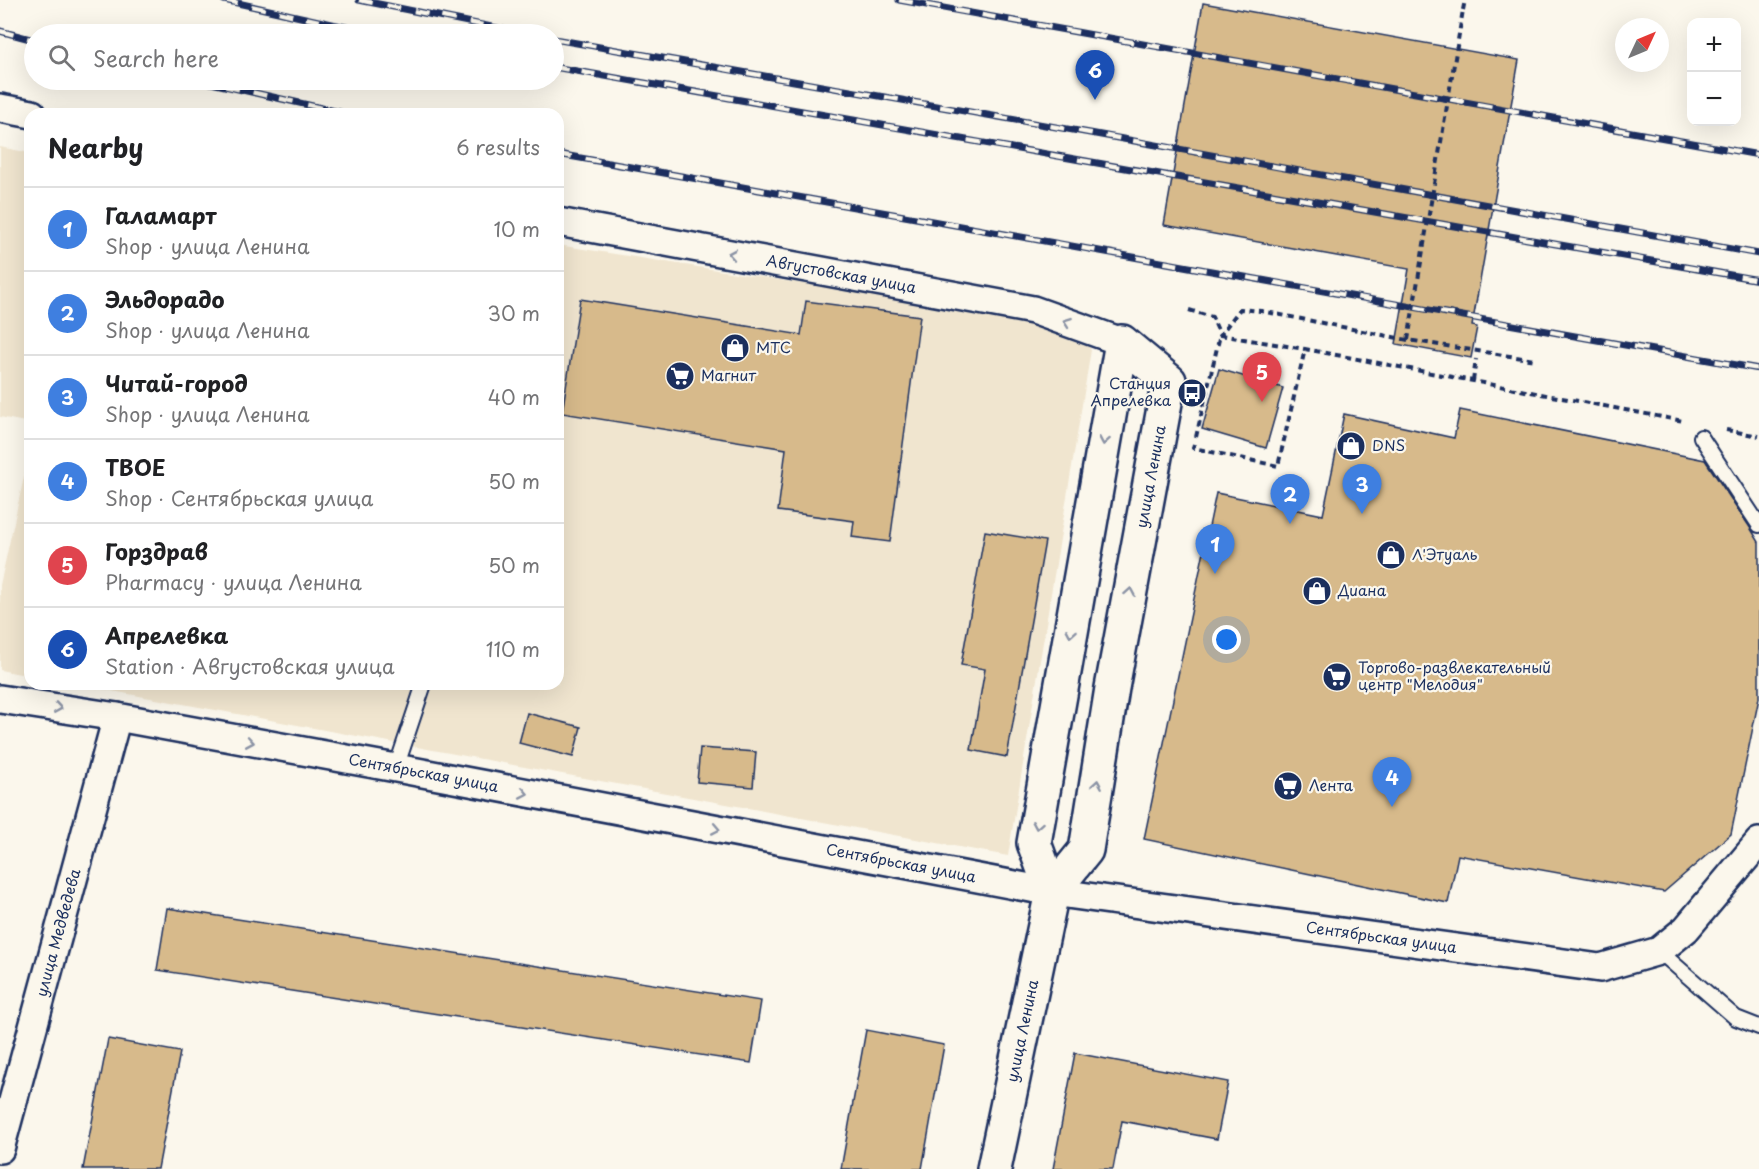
<!DOCTYPE html>
<html lang="en">
<head>
<meta charset="utf-8">
<style>
	:root { --surface:#fff; --page:#f2f2f2; --text:#202124; --muted:#757577; --line:#e0e0e0; --accent:#0b8043 }
	body { margin:0; font-family:"Playpen Sans",sans-serif; background:var(--page); color:var(--text) }
	.controls { position:absolute; right:18px; top:18px; display:grid; overflow:hidden; border-radius:12px; box-shadow:0 6px 24px #0002 }
	.controls button { width:54px; height:54px; display:grid; place-items:center; padding:0; border:0; border-bottom:2px solid var(--line); background:var(--surface); color:var(--text); font:30px sans-serif }
	.compass { position:absolute; left:1615px; top:18px; width:54px; height:54px; border-radius:50%; background:var(--surface); box-shadow:0 6px 24px #0002; rotate:46deg }
	.you { position:absolute; left:1227px; top:640px; width:21px; height:21px; margin:-15px; border:4px solid #fff; border-radius:50%; background:#1a73e8; box-shadow:0 0 0 9px #1a73e833 }
	.badge { display:grid; place-items:center; width:39px; height:39px; border-radius:50%; background:var(--accent); color:#fff; font-size:20px; font-weight:700 }
	.pin { position:absolute; translate:-50% -50px; filter:drop-shadow(0 2px 3px #0008) }
	.pin::after { content:''; position:absolute; top:32px; width:21px; height:18px; background:inherit; clip-path:polygon(0 0,100% 0,50% 100%) }
	.list { margin:0; padding:0; list-style:none }
	h2 { display:flex; justify-content:space-between; align-items:center; height:78px; margin:0; padding:0 24px; font-size:26px }
	h2 small { font-size:20px; font-weight:400; color:var(--muted) }
	.list li { display:grid; grid-template-columns:39px 1fr auto; gap:18px; align-items:center; box-sizing:border-box; height:84px; padding:0 24px; border-top:2px solid var(--line) }
	.list b { display:block; font-size:22px; white-space:nowrap }
	.list p { margin:0; font-size:20px; white-space:nowrap; color:var(--muted) }
	.list em { font-size:20px; font-style:normal; color:var(--muted) }
	.icon { flex:none; width:33px; height:33px; fill:none; stroke:currentColor; stroke-width:2; stroke-linecap:round; stroke-linejoin:round }
	.map { position:relative; flex:none; width:1759px; height:1169px; overflow:hidden }
	.search { position:absolute; background:var(--surface); box-shadow:0 6px 24px #0002; left:24px; top:24px; width:540px; height:66px; display:flex; align-items:center; gap:15px; box-sizing:border-box; padding:0 21px; border-radius:33px; color:var(--muted); font-size:22px }
	.panel { position:absolute; background:var(--surface); box-shadow:0 6px 24px #0002; left:24px; top:108px; width:540px; height:582px; border-radius:18px }
	.map>svg:first-child { display:block }
	.built { fill:#f0e5cf }
	.building { fill:#d7ba8b; stroke:#1b2f5e; stroke-width:1.5 }
	.lines { fill:none; stroke-linecap:round; stroke-linejoin:round }
	.lane-casing { stroke:#1b2f5e; stroke-width:18 }
	.street-casing { stroke:#1b2f5e; stroke-width:32 }
	.secondary-casing { stroke:#1b2f5e; stroke-width:38 }
	.path { stroke:#1b2f5e; stroke-width:4; stroke-dasharray:6 4.5; stroke-linecap:butt }
	.lane { stroke:#fbf7ec; stroke-width:14 }
	.street { stroke:#fbf7ec; stroke-width:27 }
	.secondary { stroke:#fbf7ec; stroke-width:33 }
	.rail-casing { stroke:#1b2f5e; stroke-width:7 }
	.rail { stroke:#fbf7ec; stroke-width:4.5; stroke-dasharray:14; stroke-linecap:butt }
	.path-bridge { stroke:#1b2f5e; stroke-width:4; stroke-dasharray:6 4.5; stroke-linecap:butt }
	.oneway { stroke:#8b93a5 }
	.labels { text-anchor:middle; stroke-width:4.5; stroke-linejoin:round; paint-order:stroke }
	.street-label { font-size:15px; fill:#1b2f5e; stroke:#fbf7ec }
	.poi-label { font-size:15px; fill:#1b2f5e; stroke:#fbf7ec; text-anchor:start }
</style>
</head>
<body>
<div class="map">
<svg width="1759" height="1169" viewBox="0 0 1759 1169">
	<rect width="100%" height="100%" fill="#fbf7ec"/>
	<filter id="ink" filterUnits="userSpaceOnUse"><feTurbulence type="fractalNoise" baseFrequency=".0167" numOctaves="2"/><feDisplacementMap in="SourceGraphic" scale="12" xChannelSelector="R" yChannelSelector="G"/><feConvolveMatrix kernelMatrix="1 2 1 2 8 2 1 2 1" color-interpolation-filters="sRGB"/></filter>
	<g filter="url(#ink)">
		<g class="built">
			<polygon points="0,147 30,153 30,423 0,417"/>
			<polygon points="558,245 1072,326 1091,350 1008,856 74,684 558,684"/>
			<polygon points="30,450 30,676 0,670 0,585"/>
		</g>
		<g class="building">
			<polygon points="1203,3 1519,60 1472,326 1477,327 1471,358 1396,344 1409,269 1164,225"/>
			<polygon points="580,299 801,335 806,301 920,316 890,542 852,537 854,521 778,511 786,449 562,413"/>
			<polygon points="1219,369 1283,388 1266,448 1202,429"/>
			<polygon points="1460,410 1705,460 1751,529 1759,542 1759,698 1731,834 1664,892 1458,855 1448,903 1144,839 1216,493 1323,515 1344,414 1454,438"/>
			<polygon points="985,531 1045,541 1007,757 971,750 985,669 961,665"/>
			<polygon points="527,713 581,727 573,757 519,743"/>
			<polygon points="700,748 756,752 753,787 697,782"/>
			<polygon points="167,908 761,1001 751,1063 157,970"/>
			<polygon points="866,1030 944,1045 922,1169 841,1169"/>
			<polygon points="108,1039 180,1052 158,1169 83,1169"/>
			<polygon points="1075,1053 1228,1082 1217,1139 1122,1121 1113,1169 1053,1169"/>
		</g>
		<g class="lines">
			<g class="lane-casing">
				<g id="lane">
					<polyline points="1701,437 1759,525"/>
					<polyline points="396,768 424,684"/>
					<polyline points="1659,951 1736,1018 1759,1027"/>
				</g>
			</g>
			<g class="street-casing">
				<g id="street">
					<polyline points="0,108 32,114"/>
					<path id="s1" d="M558,222L1033,310L1122,342"/>
					<path id="s2" d="M0,699L117,717L396,768L1052,892L1600,968L1659,951L1686,929L1759,842"/>
					<path id="s3" d="M0,1149L117,717"/>
				</g>
			</g>
			<g class="secondary-casing">
				<g id="secondary">
					<path id="s4" d="M994,1169L1052,892L1086,850L1112,688L1169,381L1122,342L1034,843L1052,892"/>
				</g>
			</g>
			<g class="path">
				<polyline points="1463,10 1465,0"/>
				<polyline points="1189,310 1212,317 1220,335 1240,309 1261,311 1408,340 1535,360"/>
				<polyline points="1473,381 1476,359"/>
				<polyline points="1726,430 1759,436"/>
				<polyline points="1196,437 1220,335 1305,349"/>
				<polyline points="1194,444 1193,448 1278,466 1305,349 1683,421"/>
			</g>
			<use href="#lane" class="lane"/>
			<use href="#street" class="street"/>
			<use href="#secondary" class="secondary"/>
			<g class="rail-casing">
				<g id="rail">
					<polyline points="224,0 377,34"/>
					<polyline points="359,0 527,34"/>
					<polyline points="899,0 1759,155"/>
					<polyline points="0,31 34,40"/>
					<polyline points="554,39 1090,133 1759,254"/>
					<polyline points="554,67 1759,280"/>
					<polyline points="198,80 348,114"/>
					<polyline points="558,154 1759,369"/>
				</g>
			</g>
			<use href="#rail" class="rail"/>
			<polyline class="path-bridge" points="1408,340 1463,10"/>
		</g>
		<defs><path id="oneway-chevron" d="M-2-3.5L2.5 0L-2 3.5" fill="none" stroke-width="1.6" stroke-linecap="round" stroke-linejoin="round" transform="scale(1.5)"/></defs>
		<g class="oneway">
			<use href="#oneway-chevron" transform="translate(732 254) rotate(-170)"/>
			<use href="#oneway-chevron" transform="translate(1067 322) rotate(-160)"/>
			<use href="#oneway-chevron" transform="translate(1104 441) rotate(100)"/>
			<use href="#oneway-chevron" transform="translate(1130 592) rotate(-80)"/>
			<use href="#oneway-chevron" transform="translate(1071 633) rotate(100)"/>
			<use href="#oneway-chevron" transform="translate(58 708) rotate(9)"/>
			<use href="#oneway-chevron" transform="translate(250 742) rotate(10)"/>
			<use href="#oneway-chevron" transform="translate(1097 784) rotate(-81)"/>
			<use href="#oneway-chevron" transform="translate(524 793) rotate(11)"/>
			<use href="#oneway-chevron" transform="translate(1037 825) rotate(100)"/>
			<use href="#oneway-chevron" transform="translate(716 829) rotate(11)"/>
		</g>
	</g>
	<defs>
		<g id="shop-disc" transform="scale(1.5)"><circle r="9.5" fill="#1b2f5e" stroke="#fbf7ec"/><path d="M-5-2.5h2.3a2.7 3.5 0 0 1 5.4 0H5L5.5 6h-11ZM-1.5-2.5h3a1.5 2.3 0 0 0-3 0Z" fill="#fff"/></g>
		<g id="supermarket-disc" transform="scale(1.5)"><circle r="9.5" fill="#1b2f5e" stroke="#fbf7ec"/><path d="M-6-5.5h2.5l.6 2H6L4.5 2H-2.5L-4.4-4H-6ZM-1.5 3.2a1.3 1.3 0 1 0 .1 0ZM3 3.2a1.3 1.3 0 1 0 .1 0Z" fill="#fff"/></g>
		<g id="bus-disc" transform="scale(1.5)"><circle r="9.5" fill="#1b2f5e" stroke="#fbf7ec"/><path d="M-5-6H5V4H4V6H2V4H-2V6H-4V4H-5ZM-3.5-4V0h7V-4ZM-3.5 1.2v1.5H-2V1.2ZM2 1.2v1.5H3.5V1.2Z" fill="#fff"/></g>
	</defs>
	<g fill-rule="evenodd">
		<use href="#shop-disc" x="735" y="348"/>
		<use href="#supermarket-disc" x="680" y="376"/>
		<use href="#bus-disc" x="1192" y="393"/>
		<use href="#shop-disc" x="1351" y="446"/>
		<use href="#shop-disc" x="1391" y="555"/>
		<use href="#shop-disc" x="1317" y="591"/>
		<use href="#supermarket-disc" x="1337" y="677"/>
		<use href="#supermarket-disc" x="1288" y="786"/>
	</g>
	<g class="labels">
		<g class="street-label">
			<text dy="5" stroke="none"><textPath href="#s1" startOffset="288">Августовская улица</textPath></text>
			<text dy="5" stroke="none"><textPath href="#s4" startOffset="716">улица Ленина</textPath></text>
			<text dy="5" stroke="none"><textPath href="#s2" startOffset="430">Сентябрьская улица</textPath></text>
			<text dy="5" stroke="none"><textPath href="#s2" startOffset="916">Сентябрьская улица</textPath></text>
			<text dy="5" stroke="none"><textPath href="#s3" startOffset="224">улица Медведева</textPath></text>
			<text dy="5" stroke="none"><textPath href="#s2" startOffset="1402">Сентябрьская улица</textPath></text>
			<text dy="5" stroke="none"><textPath href="#s4" startOffset="141">улица Ленина</textPath></text>
		</g>
		<g class="poi-label">
			<text x="756" y="353">МТС</text>
			<text x="701" y="381">Магнит</text>
			<text x="1171" y="389" text-anchor="end">Станция<tspan x="1171" dy="17">Апрелевка</tspan></text>
			<text x="1372" y="451">DNS</text>
			<text x="1412" y="560">Л'Этуаль</text>
			<text x="1338" y="596">Диана</text>
			<text x="1358" y="673">Торгово-развлекательный<tspan x="1358" dy="17">центр "Мелодия"</tspan></text>
			<text x="1309" y="791">Лента</text>
		</g>
	</g>
</svg>
<div class="controls">
<button>+</button>
<button>−</button>
</div>
<svg class="compass" viewBox="-18 -18 36 36"><path d="M0-13l5 13h-10z" fill="#e53935"/><path d="M0 13l5-13h-10z" fill="#757577"/></svg>
<div class="you"></div>
<div class="pin badge" style="left:1215px;top:574px;background:#3f7fe0">1</div>
<div class="pin badge" style="left:1290px;top:524px;background:#3f7fe0">2</div>
<div class="pin badge" style="left:1362px;top:514px;background:#3f7fe0">3</div>
<div class="pin badge" style="left:1392px;top:807px;background:#3f7fe0">4</div>
<div class="pin badge" style="left:1262px;top:402px;background:#e0444e">5</div>
<div class="pin badge" style="left:1095px;top:100px;background:#1a4fb4">6</div>
<div class="search"><svg class="icon" aria-label="search" viewBox="0 0 24 24"><circle cx="10" cy="10" r="6"/><path d="M15 15l6 6"/></svg>Search here</div>
<section class="panel">
<h2>Nearby<small>6 results</small></h2>
<ul class="list">
<li><span class="badge" style="background:#3f7fe0">1</span><div><b>Галамарт</b><p>Shop · улица Ленина</p></div><em>10 m</em></li>
<li><span class="badge" style="background:#3f7fe0">2</span><div><b>Эльдорадо</b><p>Shop · улица Ленина</p></div><em>30 m</em></li>
<li><span class="badge" style="background:#3f7fe0">3</span><div><b>Читай-город</b><p>Shop · улица Ленина</p></div><em>40 m</em></li>
<li><span class="badge" style="background:#3f7fe0">4</span><div><b>ТВОЕ</b><p>Shop · Сентябрьская улица</p></div><em>50 m</em></li>
<li><span class="badge" style="background:#e0444e">5</span><div><b>Горздрав</b><p>Pharmacy · улица Ленина</p></div><em>50 m</em></li>
<li><span class="badge" style="background:#1a4fb4">6</span><div><b>Апрелевка</b><p>Station · Августовская улица</p></div><em>110 m</em></li>
</ul>
</section>
</div>
</body>
</html>
